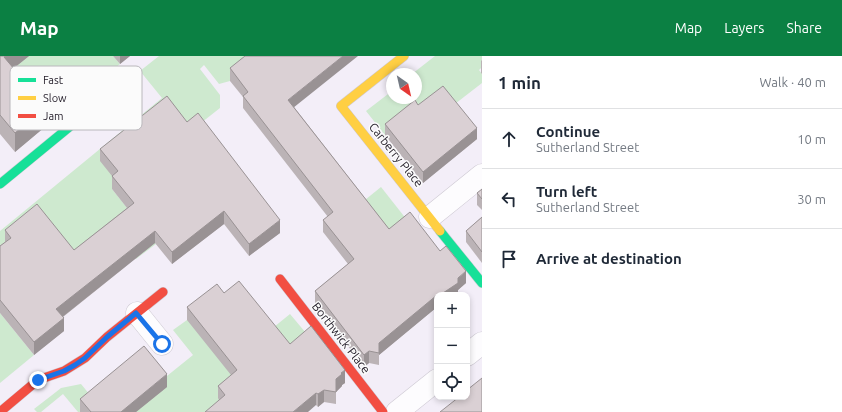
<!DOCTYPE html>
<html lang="en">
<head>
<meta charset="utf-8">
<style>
	:root { --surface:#fff; --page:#f6f6f7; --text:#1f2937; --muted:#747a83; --line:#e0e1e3; --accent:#0b8043 }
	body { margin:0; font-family:Ubuntu,sans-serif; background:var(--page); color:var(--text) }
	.controls { position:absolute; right:12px; bottom:12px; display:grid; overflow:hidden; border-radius:8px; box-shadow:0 2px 6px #0003 }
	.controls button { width:36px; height:36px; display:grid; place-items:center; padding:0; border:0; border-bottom:1px solid var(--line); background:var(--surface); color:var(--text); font:20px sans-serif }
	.compass { position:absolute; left:386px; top:12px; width:36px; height:36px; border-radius:50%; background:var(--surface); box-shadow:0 2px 6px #0003; rotate:146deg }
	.stop { position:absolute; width:12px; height:12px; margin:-9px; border:3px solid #1a73e8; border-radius:50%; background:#fff }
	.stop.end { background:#1a73e8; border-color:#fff; box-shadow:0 1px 4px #0008 }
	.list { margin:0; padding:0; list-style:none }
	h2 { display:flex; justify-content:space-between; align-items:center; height:52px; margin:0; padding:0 16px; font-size:17px }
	h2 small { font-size:13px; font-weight:400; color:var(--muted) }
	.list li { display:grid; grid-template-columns:26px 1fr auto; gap:12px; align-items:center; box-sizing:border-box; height:60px; padding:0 16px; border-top:1px solid var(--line) }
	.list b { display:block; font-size:15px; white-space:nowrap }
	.list p { margin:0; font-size:13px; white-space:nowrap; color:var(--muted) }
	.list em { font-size:13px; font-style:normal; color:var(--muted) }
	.icon { flex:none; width:22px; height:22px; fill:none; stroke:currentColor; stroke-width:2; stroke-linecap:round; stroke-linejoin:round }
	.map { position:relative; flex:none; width:482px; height:356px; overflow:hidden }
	header { display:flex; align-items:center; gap:24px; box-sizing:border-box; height:56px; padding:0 20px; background:var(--accent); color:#fff }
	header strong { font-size:19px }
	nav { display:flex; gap:22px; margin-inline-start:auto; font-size:14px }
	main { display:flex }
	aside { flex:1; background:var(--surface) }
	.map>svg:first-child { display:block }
	.green { fill:#cee9cf }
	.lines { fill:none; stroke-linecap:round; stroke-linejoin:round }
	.street-casing { stroke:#cec9d3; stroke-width:23 }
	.fast-casing { stroke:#cec9d3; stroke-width:10 }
	.slow-casing { stroke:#cec9d3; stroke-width:10 }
	.jam-casing { stroke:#cec9d3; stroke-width:10 }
	.street { stroke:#fdfcfe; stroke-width:22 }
	.fast { stroke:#16e098; stroke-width:9 }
	.slow { stroke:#ffcf43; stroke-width:9 }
	.jam { stroke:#f24e42; stroke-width:9 }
	.wall { fill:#bbb3b6 }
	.shaded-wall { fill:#999294 }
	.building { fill:#dad0d4; stroke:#999294 }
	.route { stroke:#1a73e8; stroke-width:5 }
	.labels { text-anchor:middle; stroke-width:3; stroke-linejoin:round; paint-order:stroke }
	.street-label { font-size:12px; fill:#221c28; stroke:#fbfbfb }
	.key { fill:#fbfbfb; stroke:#bab8bc; stroke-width:1 }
	.key-label { font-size:11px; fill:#221c28 }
</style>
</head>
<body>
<header>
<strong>Map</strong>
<nav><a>Map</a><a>Layers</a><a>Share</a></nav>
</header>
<main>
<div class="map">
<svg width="482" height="356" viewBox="0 0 482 356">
	<rect width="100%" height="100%" fill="#f3eef8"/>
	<g class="green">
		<polygon points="28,0 113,0 120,8 46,70 4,20"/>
		<polygon points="159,0 277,0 255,5 230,25 219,28 204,9 200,13 220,39 220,52 187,78 118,128 112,133 156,188 136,203 114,176 74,207 37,161 0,190 0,175 162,42 140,15"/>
		<polygon points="435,0 482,0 482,11 479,14 482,18 482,27 451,51 385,79 366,55 392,35 392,42 416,42 416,18 412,18"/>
		<polygon points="381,131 407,164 386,181 360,148"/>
		<polygon points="0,257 34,299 0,327"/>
		<polygon points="290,258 311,283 220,356 136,356 162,324 193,299 173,274 187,264 274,271"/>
		<polygon points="81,328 104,356 78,356 63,338 41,356 37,356 34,353 56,336 61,332"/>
	</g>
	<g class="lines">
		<g class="street-casing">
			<g id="street">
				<polyline points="430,161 482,119"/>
				<polyline points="137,257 162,288"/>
				<polyline points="467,299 482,287"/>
				<polyline points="397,356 437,324"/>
			</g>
		</g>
		<g class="fast-casing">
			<g id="fast">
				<polyline points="0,128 118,31"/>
				<polyline points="440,175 482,227"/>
			</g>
		</g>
		<g class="slow-casing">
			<polyline id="slow" points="404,0 341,50 440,175"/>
		</g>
		<g class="jam-casing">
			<g id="jam">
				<polyline points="280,223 383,356"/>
				<polyline points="0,356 38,324 64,315 85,302 107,281 163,236"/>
			</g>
		</g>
		<use href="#street" class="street"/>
		<use href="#fast" class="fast"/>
		<use href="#slow" class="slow"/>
		<use href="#jam" class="jam"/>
	</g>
	<g class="wall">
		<polygon points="0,0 29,0 14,12 46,70 15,96 0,78"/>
		<polygon points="113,0 130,0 120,8"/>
		<polygon points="482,4 482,18 481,17 481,5"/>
		<polygon points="230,12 294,51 389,173 440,195 466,227 458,234 458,239 437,239 437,251 379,299 379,309 369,307 364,311 315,247 315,235 348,208 323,176 323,164 328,161 243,52 243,41 230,25"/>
		<polygon points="418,49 477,83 423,127 385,79 385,68"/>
		<polygon points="187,66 280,177 249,200 224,168 172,208 155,187 63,261 64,275 34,299 0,257 0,190 5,186 5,174 74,194 127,152 112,133 112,120 100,105 100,93"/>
		<polygon points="482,133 482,154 477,149 477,137"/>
		<polygon points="482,161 482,207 466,186 466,175"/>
		<polygon points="224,237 290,288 345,327 342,329 342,330 336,336 336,348 324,346 318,351 316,349 219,344 218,342 218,330 231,319 187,264 187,251"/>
		<polygon points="167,331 136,356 80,356 80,343"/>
	</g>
	<g class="shaded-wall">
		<polygon points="6,0 29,0 4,20 4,1"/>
		<polygon points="120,0 130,0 120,8"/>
		<polygon points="343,0 358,0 288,56 288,44"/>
		<polygon points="46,51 46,70 15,96 15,77"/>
		<polygon points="477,72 477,83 423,127 423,116"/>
		<polygon points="224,155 224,168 172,208 172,196"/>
		<polygon points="280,164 280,177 249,200 249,188"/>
		<polygon points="155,175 155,187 56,266 56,253"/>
		<polygon points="466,215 466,227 458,234 458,239 440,239"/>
		<polygon points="437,239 437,251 379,299 379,309 379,287"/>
		<polygon points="64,262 64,275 34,299 34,286"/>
		<polygon points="369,295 369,307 364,311 364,299"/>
		<polygon points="345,314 345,327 342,329 342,330 336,336 336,348 336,323 341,317"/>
		<polygon points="167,318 167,331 136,356 121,356"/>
		<polygon points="324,334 324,346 318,351 318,338"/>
		<polygon points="316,337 316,349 308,356 293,356"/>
	</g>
	<g class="building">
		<polygon points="0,0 6,0 4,1 46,51 15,77 0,59"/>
		<polygon points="245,0 343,0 288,44 389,173 410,156 440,195 446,190 466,215 458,222 458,227 440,239 437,239 379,287 379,297 369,295 364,299 315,235 354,203 323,164 333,156 243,40 248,36 230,12"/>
		<polygon points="443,30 477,72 423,116 385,68 415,44 418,49"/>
		<polygon points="167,40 187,66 198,57 280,164 249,188 224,155 172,196 155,175 56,253 64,262 34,286 0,244 0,190 11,182 5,174 37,148 74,194 134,147 112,120 118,115 100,93"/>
		<polygon points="482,133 482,143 477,137"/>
		<polygon points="482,161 482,196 466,175"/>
		<polygon points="239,225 290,288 311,270 345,314 341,317 342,318 336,323 336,336 324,334 318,338 316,337 293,356 205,356 225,339 218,330 237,314 187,251 217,228 224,237"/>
		<polygon points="144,290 167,318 121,356 91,356 80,343"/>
		<polygon points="482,322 482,356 440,356 459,341 467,341 467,334"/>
	</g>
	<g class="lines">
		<polyline class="route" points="38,324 64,315 75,309 85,302 107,281 136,257 162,288"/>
	</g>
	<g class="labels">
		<g class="street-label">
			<text transform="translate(396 99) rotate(51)" y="4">Carberry Place</text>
			<text transform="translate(341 282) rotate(52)" y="4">Borthwick Place</text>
		</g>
	</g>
	<rect x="10" y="10" width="132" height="64" rx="6" class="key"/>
	<rect x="18" y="22" width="18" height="4" fill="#16e098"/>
	<rect x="18" y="40" width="18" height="4" fill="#ffcf43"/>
	<rect x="18" y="58" width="18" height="4" fill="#f24e42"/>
	<g class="key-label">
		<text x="43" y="28">Fast</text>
		<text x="43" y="46">Slow</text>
		<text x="43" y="64">Jam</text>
	</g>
</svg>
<div class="controls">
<button>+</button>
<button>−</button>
<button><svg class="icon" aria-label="locate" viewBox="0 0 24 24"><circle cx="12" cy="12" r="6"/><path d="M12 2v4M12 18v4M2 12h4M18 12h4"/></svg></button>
</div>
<svg class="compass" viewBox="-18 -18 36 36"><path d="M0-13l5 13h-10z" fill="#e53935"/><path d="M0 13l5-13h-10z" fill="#747a83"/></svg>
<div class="stop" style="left:162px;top:288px"></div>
<div class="stop end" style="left:38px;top:324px"></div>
</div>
<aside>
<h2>1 min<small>Walk · 40 m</small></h2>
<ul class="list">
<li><svg class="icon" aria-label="ahead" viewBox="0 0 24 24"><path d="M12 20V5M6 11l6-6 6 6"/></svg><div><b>Continue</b><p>Sutherland Street</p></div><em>10 m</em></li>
<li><svg class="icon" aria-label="left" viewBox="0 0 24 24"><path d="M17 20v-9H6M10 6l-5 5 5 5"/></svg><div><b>Turn left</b><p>Sutherland Street</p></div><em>30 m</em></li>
<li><svg class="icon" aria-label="arrive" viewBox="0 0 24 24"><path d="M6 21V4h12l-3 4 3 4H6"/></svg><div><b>Arrive at destination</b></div></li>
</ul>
</aside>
</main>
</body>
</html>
